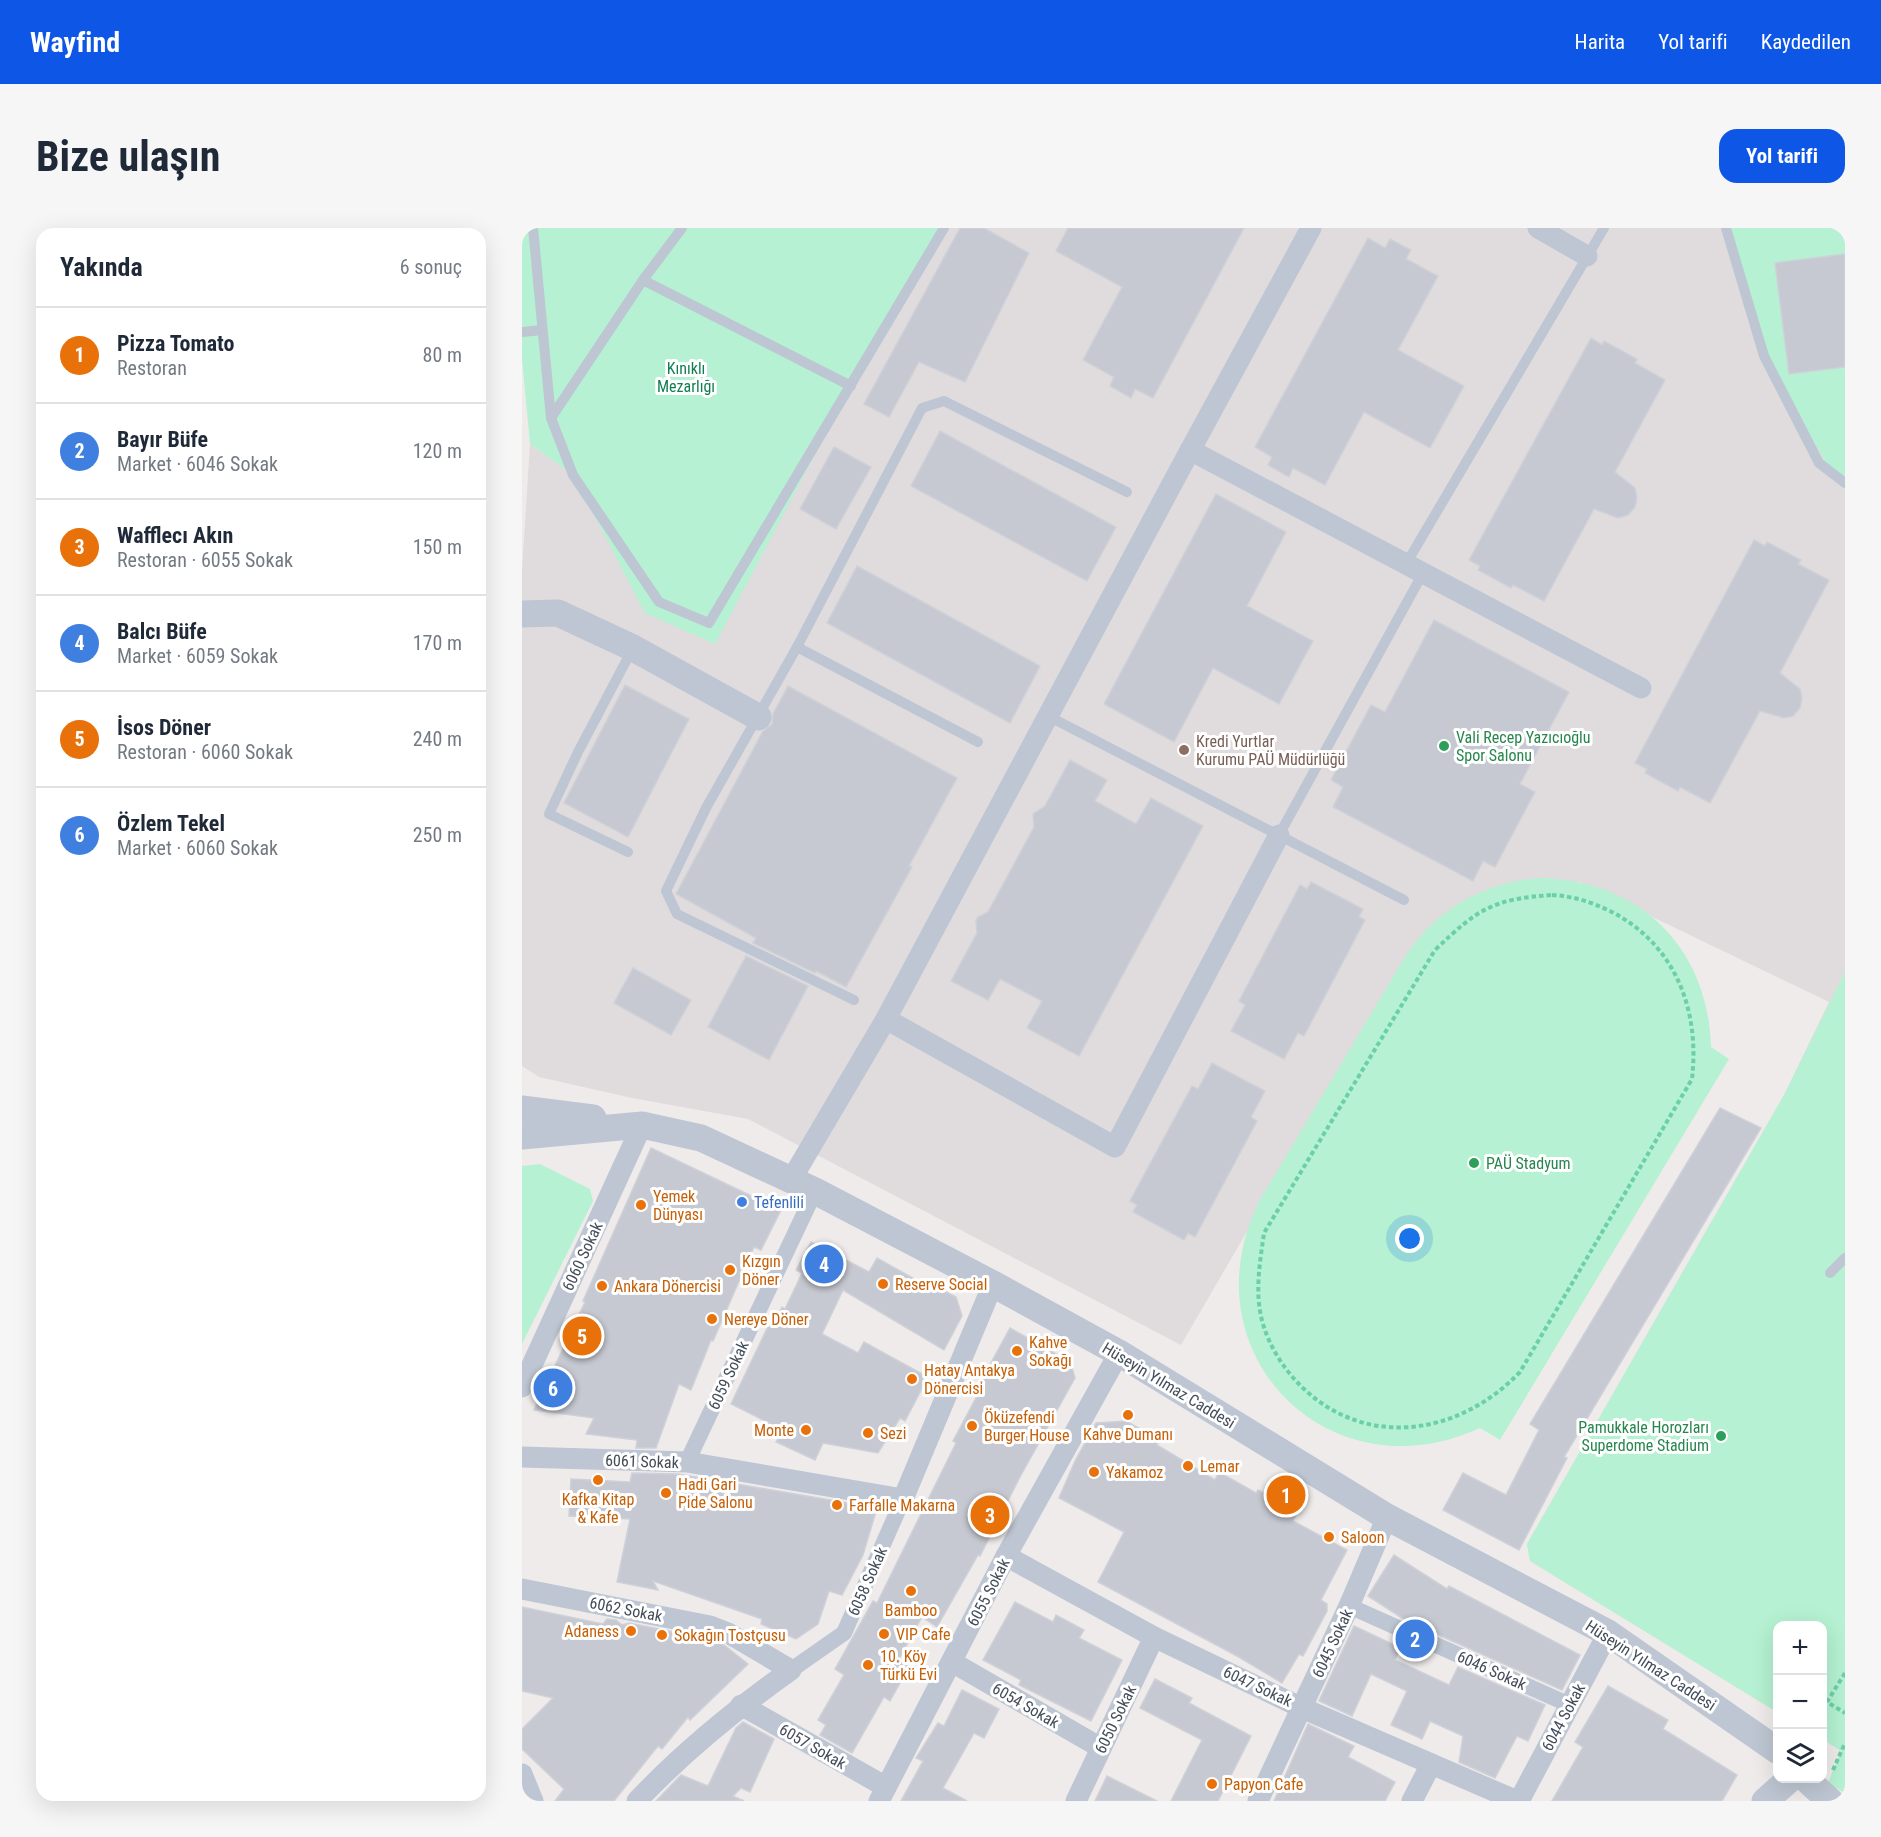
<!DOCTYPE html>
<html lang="tr">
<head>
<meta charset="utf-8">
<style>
	:root { --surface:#fff; --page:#f6f6f7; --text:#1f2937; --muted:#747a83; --line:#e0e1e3; --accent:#0e57e6 }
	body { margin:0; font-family:"Roboto Condensed",sans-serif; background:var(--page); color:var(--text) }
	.controls { position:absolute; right:18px; bottom:18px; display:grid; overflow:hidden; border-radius:12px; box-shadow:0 6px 24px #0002 }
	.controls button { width:54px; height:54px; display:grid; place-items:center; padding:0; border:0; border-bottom:2px solid var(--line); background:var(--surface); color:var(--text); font:30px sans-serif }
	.you { position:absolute; left:888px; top:1011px; width:21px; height:21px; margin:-15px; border:4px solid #fff; border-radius:50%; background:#1a73e8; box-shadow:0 0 0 9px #1a73e833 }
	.badge { display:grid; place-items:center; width:39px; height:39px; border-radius:50%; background:var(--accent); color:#fff; font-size:20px; font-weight:700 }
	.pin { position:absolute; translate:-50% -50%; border:3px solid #fff; box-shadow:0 2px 6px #0006 }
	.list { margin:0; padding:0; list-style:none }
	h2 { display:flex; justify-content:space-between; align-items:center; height:78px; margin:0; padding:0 24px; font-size:26px }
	h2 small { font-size:20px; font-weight:400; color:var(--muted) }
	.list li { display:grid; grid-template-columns:39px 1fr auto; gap:18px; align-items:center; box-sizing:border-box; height:96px; padding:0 24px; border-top:2px solid var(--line) }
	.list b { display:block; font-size:22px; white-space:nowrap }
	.list p { margin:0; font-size:20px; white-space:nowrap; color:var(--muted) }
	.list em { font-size:20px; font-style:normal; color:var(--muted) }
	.icon { flex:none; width:33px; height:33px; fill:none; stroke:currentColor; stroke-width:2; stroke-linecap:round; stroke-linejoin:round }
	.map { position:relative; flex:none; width:1323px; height:1573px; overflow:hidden; border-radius:18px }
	header { display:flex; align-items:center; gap:36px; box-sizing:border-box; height:84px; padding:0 30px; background:var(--accent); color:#fff }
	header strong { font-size:28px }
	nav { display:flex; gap:33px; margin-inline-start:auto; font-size:21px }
	.intro { display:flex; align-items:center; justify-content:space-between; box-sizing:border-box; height:144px; padding:0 36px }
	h1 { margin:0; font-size:42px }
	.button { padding:15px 27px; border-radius:18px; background:var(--accent); color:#fff; font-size:21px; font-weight:700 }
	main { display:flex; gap:36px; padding:0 36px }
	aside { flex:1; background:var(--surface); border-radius:18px; box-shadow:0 6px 24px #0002 }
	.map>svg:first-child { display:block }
	.education { fill:#e0dcdd }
	.green { fill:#b5f1d2 }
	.building { fill:#c7c9d2; stroke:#cfd1d8; stroke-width:1.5 }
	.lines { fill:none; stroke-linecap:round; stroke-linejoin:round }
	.path { stroke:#6bd0a8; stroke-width:4; stroke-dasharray:4.5 3; stroke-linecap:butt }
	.service { stroke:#bdc6d2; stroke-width:10 }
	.pedestrian { stroke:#bdc6d2; stroke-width:16 }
	.minor { stroke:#bdc6d2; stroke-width:21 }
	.tertiary { stroke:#bdc6d2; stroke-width:27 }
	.leisure-dot { fill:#2e9e5b; stroke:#fff; stroke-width:2 }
	.education-dot { fill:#8d6e63; stroke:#fff; stroke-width:2 }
	.shop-dot { fill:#3f7fe0; stroke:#fff; stroke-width:2 }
	.food-dot { fill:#e8710a; stroke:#fff; stroke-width:2 }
	.labels { text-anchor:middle; stroke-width:6; stroke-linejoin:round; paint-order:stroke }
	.park-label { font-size:16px; fill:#117e52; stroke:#fff }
	.leisure-label { font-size:16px; fill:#27864d; stroke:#fff; text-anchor:start }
	.education-label { font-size:16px; fill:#785e54; stroke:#fff; text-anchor:start }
	.food-label { font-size:16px; fill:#c56008; stroke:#fff; text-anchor:start }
	.shop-label { font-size:16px; fill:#366cbe; stroke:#fff; text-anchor:start }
	.street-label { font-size:16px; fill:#434d5a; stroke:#fff }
</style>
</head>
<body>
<header>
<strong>Wayfind</strong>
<nav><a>Harita</a><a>Yol tarifi</a><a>Kaydedilen</a></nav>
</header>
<div class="intro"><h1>Bize ulaşın</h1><a class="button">Yol tarifi</a></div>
<main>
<aside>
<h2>Yakında<small>6 sonuç</small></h2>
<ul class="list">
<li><span class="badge" style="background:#e8710a">1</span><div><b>Pizza Tomato</b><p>Restoran</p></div><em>80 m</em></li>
<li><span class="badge" style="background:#3f7fe0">2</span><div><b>Bayır Büfe</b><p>Market · 6046 Sokak</p></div><em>120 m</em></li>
<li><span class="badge" style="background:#e8710a">3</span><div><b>Wafflecı Akın</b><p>Restoran · 6055 Sokak</p></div><em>150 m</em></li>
<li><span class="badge" style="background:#3f7fe0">4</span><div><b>Balcı Büfe</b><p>Market · 6059 Sokak</p></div><em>170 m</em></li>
<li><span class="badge" style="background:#e8710a">5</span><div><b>İsos Döner</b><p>Restoran · 6060 Sokak</p></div><em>240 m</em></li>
<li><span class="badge" style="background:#3f7fe0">6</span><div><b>Özlem Tekel</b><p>Market · 6060 Sokak</p></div><em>250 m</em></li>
</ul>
</aside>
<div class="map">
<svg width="1323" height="1573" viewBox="0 0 1323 1573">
	<rect width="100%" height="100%" fill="#efebeb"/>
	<polygon class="education" points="422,0 1323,0 1323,1565 1306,1555 1319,1523 1301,1511 1300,1398 1256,1398 1255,1484 1008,1333 1005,1316 1262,867 1307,774 1058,654 892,716 659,1117 226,891 110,870 17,849 0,838 0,342 8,216 51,247"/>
	<g class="green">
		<polygon points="0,0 422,0 329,158 193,416 123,385 51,247 8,216 0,131"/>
		<polygon points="1204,0 1323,0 1323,254 1310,245 1242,128"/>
		<path d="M1017,650C1117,652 1186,718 1189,819L1207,831L978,1212L958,1200C803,1271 661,1120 739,970L883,729C914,681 961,655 1017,650Z"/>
		<polygon points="1323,744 1323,1565 1306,1555 1319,1523 1301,1511 1300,1398 1256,1398 1255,1484 1008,1333 1005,1316 1262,867"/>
		<polygon points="18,936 68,961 71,973 0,1116 0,938"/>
	</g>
	<g class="building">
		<polygon points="438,0 462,0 507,25 443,154 397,134 367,189 342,176"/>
		<polygon points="546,0 722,0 631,170 613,161 609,170 588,158 592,149 561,132 600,59 534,23"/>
		<polygon points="846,10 863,20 868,11 889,22 884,31 916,48 876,122 942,158 908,220 842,184 803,257 771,240 767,249 746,237 750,229 733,219"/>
		<polygon points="1323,26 1323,139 1267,146 1253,35"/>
		<polygon points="1069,110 1080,117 1082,113 1115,131 1113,135 1143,152 1093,244 1113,260 1115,270 1113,279 1106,287 1096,290 1072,281 1022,373 991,357 989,360 956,342 958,338 947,332"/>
		<polygon points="418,203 594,299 565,353 389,258"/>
		<polygon points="312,219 349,239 314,301 278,281"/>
		<polygon points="694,266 764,304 725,378 791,413 757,476 691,440 652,514 582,476"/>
		<polygon points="1232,312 1243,318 1245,314 1279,332 1276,336 1307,352 1258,445 1278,461 1280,470 1278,480 1271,488 1262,490 1238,483 1188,575 1158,559 1156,563 1123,545 1125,541 1113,535"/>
		<polygon points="335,338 518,438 488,495 305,395"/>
		<polygon points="912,392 1047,464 998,556 1013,564 973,639 961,633 951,653 811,579 821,559 809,552 849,477 863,484"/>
		<polygon points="103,457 167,491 106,609 42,575"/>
		<polygon points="266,458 435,550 387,638 390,639 324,759 294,743 293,745 231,715 234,710 154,666 241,503 250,496 251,486"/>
		<polygon points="548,532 585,552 573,573 614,596 629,570 681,598 557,828 505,800 520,773 478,751 466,772 429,753 455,705 454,693 456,689 466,684 512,599 511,586 523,578"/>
		<polygon points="789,654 841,681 837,689 843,692 782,808 776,805 762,831 709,803 723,777 717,773 778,657 785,661"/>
		<polygon points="224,728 286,758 247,832 186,799"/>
		<polygon points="111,740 169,772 149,807 92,775"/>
		<polygon points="690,835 743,863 729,889 735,893 673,1009 666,1005 662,1012 611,984 615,977 608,973 670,858 676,861"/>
		<polygon points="1198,880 1239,900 1042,1229 1045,1230 997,1322 921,1282 941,1245 984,1267 1017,1202 1008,1196"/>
		<polygon points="129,920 259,982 239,1022 232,1019 191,1113 189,1112 169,1162 157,1156 134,1220 114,1220 115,1212 64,1206 72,1190 12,1182 63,1074 61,1073"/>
		<polygon points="289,1014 347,1044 355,1030 398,1054 400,1051 434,1069 440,1088 422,1122 321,1062 300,1106 336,1125 342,1114 406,1149 383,1193 378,1190 356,1225 301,1215 293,1232 254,1214 261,1202 209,1176 250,1090 255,1089 260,1079 263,1081 280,1045 274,1042"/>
		<polygon points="488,1100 545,1132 549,1136 553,1150 498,1249 458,1328 456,1327 415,1399 400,1389 376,1433 387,1439 368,1473 362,1469 330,1525 298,1507 304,1497 296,1492 322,1447 313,1441 351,1373 355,1375 434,1215 431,1213 456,1166 453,1164"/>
		<polygon points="604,1193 638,1212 635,1217 693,1252 697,1244 734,1265 736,1262 776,1283 771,1293 825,1322 799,1372 805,1376 805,1383 781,1428 777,1426 760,1455 715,1428 576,1354 602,1304 537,1270 553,1233 574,1195"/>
		<polygon points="110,1245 156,1246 355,1280 341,1327 320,1367 307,1363 296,1396 274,1411 239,1396 240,1391 131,1353 136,1362 95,1354 108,1291 47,1288 49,1251 108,1254"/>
		<polygon points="872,1327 925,1361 927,1358 1058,1427 1040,1462 919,1408 892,1392 890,1395 880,1390 846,1368"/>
		<polygon points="493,1374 531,1394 534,1387 562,1402 557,1410 600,1432 569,1493 497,1457 499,1452 461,1432"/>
		<polygon points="0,1379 81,1396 85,1391 94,1392 100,1397 107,1395 162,1406 163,1408 179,1410 202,1417 226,1436 168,1492 166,1489 140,1521 136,1518 92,1573 33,1573 42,1561 0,1521 0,1501 31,1470 0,1463"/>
		<polygon points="832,1398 879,1420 873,1432 927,1457 936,1439 1023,1477 1006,1513 995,1508 973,1550 937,1534 941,1508 908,1493 900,1511 869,1497 885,1463 849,1446 830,1488 797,1473"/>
		<polygon points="633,1451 670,1470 667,1475 729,1508 696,1573 649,1573 680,1512 618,1480"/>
		<polygon points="1086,1458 1146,1492 1141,1501 1215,1547 1200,1573 1030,1573 1061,1519 1053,1514"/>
		<polygon points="440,1462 477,1481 462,1510 452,1505 421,1560 445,1573 379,1573 401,1533 394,1530 416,1495 422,1498"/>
		<polygon points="221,1494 252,1511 228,1564 219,1560 211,1568 222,1573 134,1573 159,1547 186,1558 214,1500"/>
		<polygon points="786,1496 832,1518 826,1529 873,1554 863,1573 752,1573"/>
		<polygon points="585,1548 635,1573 573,1573"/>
	</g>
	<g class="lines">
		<g class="path">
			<path d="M1030,667C1051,668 1069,674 1088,683C1153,716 1178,781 1170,851L998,1144C939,1206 847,1222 782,1161C763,1143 748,1120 741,1096C732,1066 738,1034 742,1005L913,722C956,681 970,671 1030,667Z"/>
			<polyline points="1323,1445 1305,1474 1323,1485"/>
			<polyline points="1311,1542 1323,1515"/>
		</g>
		<g class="service">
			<polyline points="11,0 29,190 51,247 137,374 187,395 422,0"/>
			<polyline points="1204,0 1242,128 1297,235 1323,255"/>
			<polyline points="121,52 329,158"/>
			<polyline points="0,104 20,102"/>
			<polyline points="29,190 121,52 160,0"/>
			<polyline points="884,336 1082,0"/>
			<polyline points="275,419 400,180 422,173 605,264"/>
			<polyline points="526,488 882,672"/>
			<polyline points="757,607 901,345"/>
			<polyline points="106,624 27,586 56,524 111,420"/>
			<polyline points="332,772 155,686 144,663 184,580 275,419 456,514"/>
			<polyline points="1308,1045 1323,1030"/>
		</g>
		<g class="pedestrian">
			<polyline points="165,1234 293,963"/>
			<polyline points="827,1378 1048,1477"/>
			<polyline points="269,1442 322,1405 381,1271"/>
		</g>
		<g class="minor">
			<polyline points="1016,0 1065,28"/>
			<polyline points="668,222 1119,460"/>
			<polyline points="364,791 593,919 757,607"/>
			<polyline points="269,952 364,791 658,241 789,0"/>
			<polyline points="0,1159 120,897"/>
			<polyline points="0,1229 165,1234 381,1271 471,1056"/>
			<polyline points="484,1328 632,1409 780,1480 995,1573"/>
			<path d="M0,1361L188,1398L206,1405L269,1442C214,1481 162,1523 115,1573"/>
			<polyline points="430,1434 579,1520"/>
			<polyline points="219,1477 364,1559"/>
			<polyline points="0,1546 11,1573"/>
			<polyline points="357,1573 484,1328 597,1125"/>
			<polyline points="554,1573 632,1409"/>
			<polyline points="736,1573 827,1378 865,1289"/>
			<polyline points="890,1573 909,1536"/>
			<polyline points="997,1573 1086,1405"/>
		</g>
		<g class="tertiary">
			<polyline points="0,386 36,385 111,420 236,489"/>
			<polyline points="0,881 71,890"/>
			<polyline points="0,908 120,897 179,910 293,963 471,1056 597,1125 865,1289 1086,1405 1256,1523"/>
			<polyline points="1283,1550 1308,1573"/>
			<polyline points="1243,1573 1269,1550"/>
		</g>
	</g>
	<g class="leisure-dot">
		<circle cx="922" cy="518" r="6"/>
		<circle cx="952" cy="935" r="6"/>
		<circle cx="1199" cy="1208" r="6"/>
	</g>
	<circle class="education-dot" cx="662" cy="522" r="6"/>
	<circle class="shop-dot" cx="220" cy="974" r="6"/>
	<g class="food-dot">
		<circle cx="119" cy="977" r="6"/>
		<circle cx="208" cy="1042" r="6"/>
		<circle cx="361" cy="1056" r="6"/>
		<circle cx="80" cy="1058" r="6"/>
		<circle cx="190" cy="1091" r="6"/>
		<circle cx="495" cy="1123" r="6"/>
		<circle cx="390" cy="1151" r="6"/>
		<circle cx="606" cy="1187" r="6"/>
		<circle cx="450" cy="1198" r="6"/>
		<circle cx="284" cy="1202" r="6"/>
		<circle cx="346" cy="1205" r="6"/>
		<circle cx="666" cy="1238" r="6"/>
		<circle cx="572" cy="1244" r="6"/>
		<circle cx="76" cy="1252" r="6"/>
		<circle cx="144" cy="1265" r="6"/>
		<circle cx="315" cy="1277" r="6"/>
		<circle cx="807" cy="1309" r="6"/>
		<circle cx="389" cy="1363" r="6"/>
		<circle cx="109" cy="1403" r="6"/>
		<circle cx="362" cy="1406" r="6"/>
		<circle cx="140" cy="1407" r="6"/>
		<circle cx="346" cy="1437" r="6"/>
		<circle cx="690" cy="1556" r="6"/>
	</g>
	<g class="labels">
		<g class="park-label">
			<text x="164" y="146">Kınıklı<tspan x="164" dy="18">Mezarlığı</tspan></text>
		</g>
		<g class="leisure-label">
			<text x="934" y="515">Vali Recep Yazıcıoğlu<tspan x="934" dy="18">Spor Salonu</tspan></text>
			<text x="964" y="941">PAÜ Stadyum</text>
			<text x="1187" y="1205" text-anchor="end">Pamukkale Horozları<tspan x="1187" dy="18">Superdome Stadium</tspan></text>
		</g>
		<g class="education-label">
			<text x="674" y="519">Kredi Yurtlar<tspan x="674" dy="18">Kurumu PAÜ Müdürlüğü</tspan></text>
		</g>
		<g class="food-label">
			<text x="131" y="974">Yemek<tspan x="131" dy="18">Dünyası</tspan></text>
			<text x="220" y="1039">Kızgın<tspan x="220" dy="18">Döner</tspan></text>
			<text x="373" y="1062">Reserve Social</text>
			<text x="92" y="1064">Ankara Dönercisi</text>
			<text x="202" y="1097">Nereye Döner</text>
			<text x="507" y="1120">Kahve<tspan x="507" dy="18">Sokağı</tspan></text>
			<text x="402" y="1148">Hatay Antakya<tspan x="402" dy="18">Dönercisi</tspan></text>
			<text x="462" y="1195">Öküzefendi<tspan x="462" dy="18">Burger House</tspan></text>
			<text x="272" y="1208" text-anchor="end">Monte</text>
			<text x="358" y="1211">Sezi</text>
			<text x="606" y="1212" text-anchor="middle">Kahve Dumanı</text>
			<text x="678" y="1244">Lemar</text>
			<text x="584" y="1250">Yakamoz</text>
			<text x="156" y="1262">Hadi Gari<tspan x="156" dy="18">Pide Salonu</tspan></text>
			<text x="76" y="1277" text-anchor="middle">Kafka Kitap<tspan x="76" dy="18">&amp; Kafe</tspan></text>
			<text x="327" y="1283">Farfalle Makarna</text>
			<text x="819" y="1315">Saloon</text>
			<text x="389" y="1388" text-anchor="middle">Bamboo</text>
			<text x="97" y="1409" text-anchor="end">Adaness</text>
			<text x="374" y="1412">VIP Cafe</text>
			<text x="152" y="1413">Sokağın Tostçusu</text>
			<text x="358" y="1434">10. Köy<tspan x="358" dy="18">Türkü Evi</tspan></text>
			<text x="702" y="1562">Papyon Cafe</text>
		</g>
		<g class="shop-label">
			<text x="232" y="980">Tefenlili</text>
		</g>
		<g class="street-label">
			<text transform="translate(60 1028) rotate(-65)" y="6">6060 Sokak</text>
			<text transform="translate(206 1147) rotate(-65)" y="6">6059 Sokak</text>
			<text transform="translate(647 1157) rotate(31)" y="6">Hüseyin Yılmaz Caddesi</text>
			<text transform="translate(120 1233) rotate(2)" y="6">6061 Sokak</text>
			<text transform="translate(345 1353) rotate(-66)" y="6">6058 Sokak</text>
			<text transform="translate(466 1364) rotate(-63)" y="6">6055 Sokak</text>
			<text transform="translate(104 1381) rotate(11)" y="6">6062 Sokak</text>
			<text transform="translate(810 1415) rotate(-65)" y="6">6045 Sokak</text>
			<text transform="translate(1129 1437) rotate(33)" y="6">Hüseyin Yılmaz Caddesi</text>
			<text transform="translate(970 1442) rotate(24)" y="6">6046 Sokak</text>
			<text transform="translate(736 1458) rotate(25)" y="6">6047 Sokak</text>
			<text transform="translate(504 1477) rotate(30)" y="6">6054 Sokak</text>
			<text transform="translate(1041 1489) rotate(-62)" y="6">6044 Sokak</text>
			<text transform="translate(593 1491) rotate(-64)" y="6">6050 Sokak</text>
			<text transform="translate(291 1518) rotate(30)" y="6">6057 Sokak</text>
		</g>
	</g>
</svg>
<div class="controls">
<button>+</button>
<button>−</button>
<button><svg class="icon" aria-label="layers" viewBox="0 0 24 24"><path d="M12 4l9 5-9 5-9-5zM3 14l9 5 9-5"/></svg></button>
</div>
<div class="you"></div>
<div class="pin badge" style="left:764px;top:1267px;background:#e8710a">1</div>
<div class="pin badge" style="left:893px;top:1411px;background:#3f7fe0">2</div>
<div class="pin badge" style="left:468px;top:1287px;background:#e8710a">3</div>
<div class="pin badge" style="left:302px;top:1036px;background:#3f7fe0">4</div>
<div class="pin badge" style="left:60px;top:1108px;background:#e8710a">5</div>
<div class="pin badge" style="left:31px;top:1160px;background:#3f7fe0">6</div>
</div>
</main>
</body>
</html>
